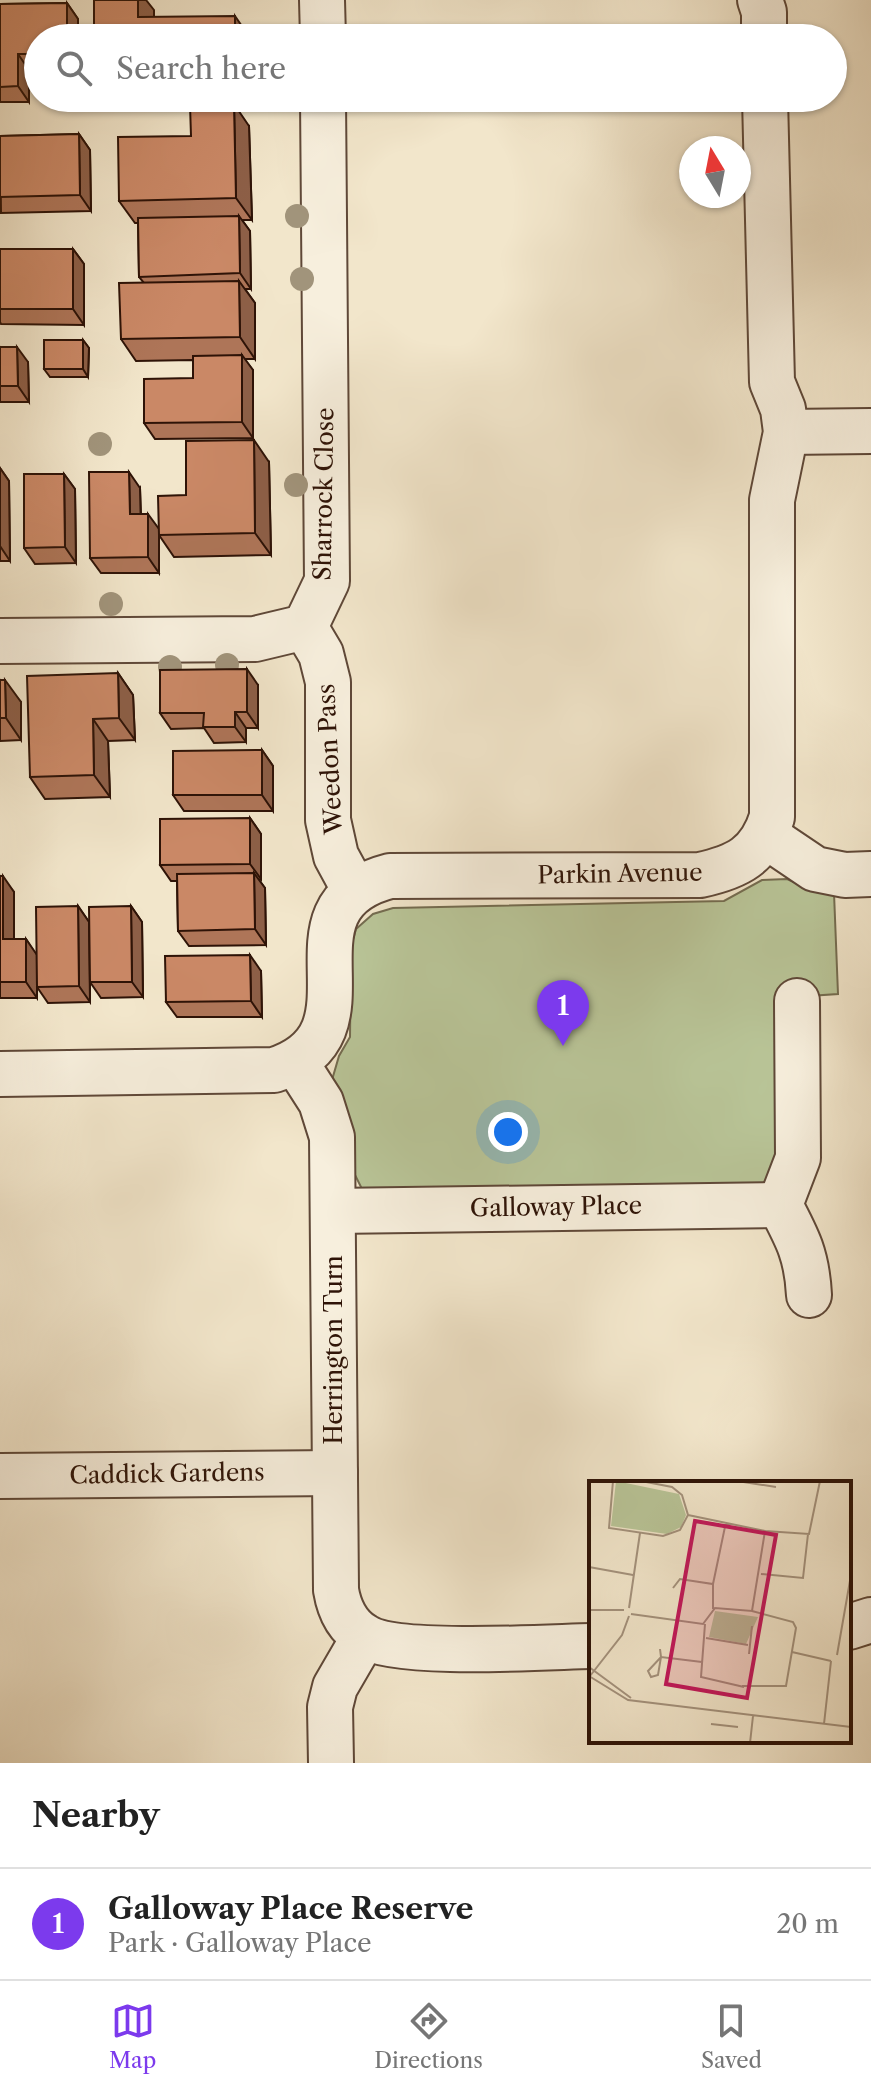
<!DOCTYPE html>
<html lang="en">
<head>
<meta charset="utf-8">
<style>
	:root { --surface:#fff; --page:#f2f2f2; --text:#222; --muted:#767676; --line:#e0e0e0; --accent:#7c3aed }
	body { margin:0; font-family:"Libre Caslon Text",serif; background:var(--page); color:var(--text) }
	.compass { position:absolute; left:679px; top:136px; width:72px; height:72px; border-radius:50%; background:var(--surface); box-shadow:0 2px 6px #0004; rotate:350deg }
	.you { position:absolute; left:508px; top:1132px; width:28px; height:28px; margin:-20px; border:6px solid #fff; border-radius:50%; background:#1a73e8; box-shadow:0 0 0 12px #1a73e833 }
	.badge { display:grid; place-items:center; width:52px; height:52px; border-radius:50%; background:var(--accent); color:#fff; font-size:26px; font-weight:700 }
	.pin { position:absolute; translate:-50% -66px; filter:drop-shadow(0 2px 4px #0008) }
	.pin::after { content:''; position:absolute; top:42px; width:28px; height:24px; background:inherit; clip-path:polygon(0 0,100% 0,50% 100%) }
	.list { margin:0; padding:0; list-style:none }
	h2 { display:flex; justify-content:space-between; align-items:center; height:104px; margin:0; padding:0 32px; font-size:34px }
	h2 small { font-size:26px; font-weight:400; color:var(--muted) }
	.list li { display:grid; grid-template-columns:52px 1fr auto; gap:24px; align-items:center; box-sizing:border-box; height:112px; padding:0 32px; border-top:2px solid var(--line) }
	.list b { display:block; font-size:30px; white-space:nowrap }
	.list p { margin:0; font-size:26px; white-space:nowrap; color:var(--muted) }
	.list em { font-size:26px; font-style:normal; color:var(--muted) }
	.icon { flex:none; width:44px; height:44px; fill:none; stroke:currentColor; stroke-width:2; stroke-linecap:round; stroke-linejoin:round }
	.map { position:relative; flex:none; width:871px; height:1763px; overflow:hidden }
	.search { position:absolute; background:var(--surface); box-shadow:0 2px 6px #0004; left:24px; right:24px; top:24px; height:88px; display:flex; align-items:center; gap:20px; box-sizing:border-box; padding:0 28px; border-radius:44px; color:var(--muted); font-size:30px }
	.sheet { height:216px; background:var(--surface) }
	nav { display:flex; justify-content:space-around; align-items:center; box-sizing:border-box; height:112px; border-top:2px solid var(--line); background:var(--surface); font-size:22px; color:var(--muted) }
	nav a { display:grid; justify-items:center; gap:4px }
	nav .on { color:var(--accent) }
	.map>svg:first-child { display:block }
	.green { fill:#b9c598; stroke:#746c50; stroke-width:2 }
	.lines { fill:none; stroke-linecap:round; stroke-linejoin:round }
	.minor-casing { stroke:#5f4838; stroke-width:48 }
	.minor { stroke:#f7efdd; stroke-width:44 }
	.tree { fill:#a1947b }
	.wall { fill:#ae7558; stroke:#2e1307; stroke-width:2 }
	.shaded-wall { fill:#8d5f47; stroke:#2e1307; stroke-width:2 }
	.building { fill:#ca8866; stroke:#2e1307; stroke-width:2 }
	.labels { text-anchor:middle; stroke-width:6; stroke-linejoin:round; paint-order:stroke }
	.street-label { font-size:24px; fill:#2e1307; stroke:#f7efdd }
	.inset-road { fill:none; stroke:#a4927d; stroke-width:2 }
	.view { fill:#c2185b; fill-opacity:0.15; stroke:#c2185b; stroke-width:4 }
	.inset-edge { fill:none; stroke:#2e1307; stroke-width:4 }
</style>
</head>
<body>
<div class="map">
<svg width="871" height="1763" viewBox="0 0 871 1763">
	<rect width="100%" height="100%" fill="#f2e6cb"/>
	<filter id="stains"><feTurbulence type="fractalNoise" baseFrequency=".0025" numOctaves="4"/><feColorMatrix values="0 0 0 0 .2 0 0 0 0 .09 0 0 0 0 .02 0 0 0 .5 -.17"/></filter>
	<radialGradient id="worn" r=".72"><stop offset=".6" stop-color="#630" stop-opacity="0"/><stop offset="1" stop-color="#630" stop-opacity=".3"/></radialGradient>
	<polygon class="green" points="787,879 816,892 834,893 838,994 779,998 784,1152 764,1192 363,1191 355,1175 350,1129 332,1080 339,1056 350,1037 351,947 356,929 373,914 393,908 724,901 762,880"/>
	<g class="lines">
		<g class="minor-casing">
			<g id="minor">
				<polyline points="322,0 323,38"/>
				<polyline points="760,0 764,12 764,38"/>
				<polyline points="786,432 871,431"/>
				<polyline points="305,627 321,654 328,682 328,820 336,856 355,891"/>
				<polyline points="0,641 255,639 305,627 327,581 323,98"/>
				<polyline points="766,836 815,869 845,875 871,874"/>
				<path d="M797,1001L798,1158L780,1205C798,1239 807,1256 809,1295"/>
				<path d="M296,1063L321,1102L332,1137L336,1590C339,1608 347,1626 364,1636C396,1657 546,1647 591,1646"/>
				<path d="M0,1074L274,1070C390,1033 268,907 390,876L700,875C737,867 760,856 772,817V500L786,432L783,409L772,382L765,98"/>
				<polyline points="333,1211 780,1205"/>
				<polyline points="0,1476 335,1473"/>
				<polyline points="849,1627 871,1620"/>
				<polyline points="331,1763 330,1707 335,1687 364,1637"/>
			</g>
		</g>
		<use href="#minor" class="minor"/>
	</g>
	<g class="tree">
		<circle cx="297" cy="216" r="12"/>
		<circle cx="302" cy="279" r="12"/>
		<circle cx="100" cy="444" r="12"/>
		<circle cx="296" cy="485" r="12"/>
		<circle cx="111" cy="604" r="12"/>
		<circle cx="227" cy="665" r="12"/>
		<circle cx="170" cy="667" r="12"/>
	</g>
	<g class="wall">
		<polygon points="67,3 78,19 78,38 38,38 38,70 29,70 29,102 0,102 0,4"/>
		<polygon points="105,98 251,98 251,103 110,104"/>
		<polygon points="249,126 252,220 242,220 250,231 251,289 245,289 255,303 255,359 244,359 253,370 253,438 155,439 144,423 193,378 193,360 136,361 121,339 144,283 139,277 138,223 135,223 119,201 191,136"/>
		<polygon points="79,134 90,150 91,211 1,213 0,136"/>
		<polygon points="0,249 73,249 84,264 84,325 1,324 0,322"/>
		<polygon points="83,340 89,348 88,377 50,377 44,369"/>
		<polygon points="0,347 28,362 29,402 0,402"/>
		<polygon points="269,462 271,555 174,557 159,535"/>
		<polygon points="0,468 9,481 10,561 0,561"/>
		<polygon points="64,474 75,489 76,563 35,564 24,548"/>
		<polygon points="140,488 141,514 159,573 101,573 90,558"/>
		<polygon points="118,673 133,695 135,740 108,741 110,797 45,799 30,777"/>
		<polygon points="0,680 21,702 21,740 0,741"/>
		<polygon points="258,685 258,728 246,728 246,742 214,743 204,728 171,729 160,713"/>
		<polygon points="262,750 273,766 273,811 184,811 173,795"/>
		<polygon points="250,818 261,834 261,879 259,880 265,888 266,945 189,946 178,931 177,881 171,881 160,865"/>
		<polygon points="0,876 14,892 14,939 26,939 36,955 78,906 89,922 131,906 142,922 143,997 101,998 90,982 90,1002 48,1003 37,987 37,966 37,998 0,998"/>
		<polygon points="261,971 262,1017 177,1017 166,1002"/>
	</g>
	<g class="shaded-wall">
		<polygon points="138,0 146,0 154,10 154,38 138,17"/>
		<polygon points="67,3 78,19 78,38 67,38"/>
		<polygon points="235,16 250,38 235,38"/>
		<polygon points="18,54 29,70 29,102 18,86"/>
		<polygon points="234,104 249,126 252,220 236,198"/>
		<polygon points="79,134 90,150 91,211 80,195"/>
		<polygon points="239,216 250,231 251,289 240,273"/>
		<polygon points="73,249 84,264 84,325 73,309"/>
		<polygon points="239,281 255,303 255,359 240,337"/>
		<polygon points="83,340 89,348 88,377 83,369"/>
		<polygon points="17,347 28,362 29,402 18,386"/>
		<polygon points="242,355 253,370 253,438 242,422"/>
		<polygon points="254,440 269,462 271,555 255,533"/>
		<polygon points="0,468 9,481 10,561 0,546"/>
		<polygon points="129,472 140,488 141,530 130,514"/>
		<polygon points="64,474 75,489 76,563 65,547"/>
		<polygon points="148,514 159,529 159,573 148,557"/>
		<polygon points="247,669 258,685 258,728 247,712"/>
		<polygon points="118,673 133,695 135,740 119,718"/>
		<polygon points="5,680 21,702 21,740 6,718"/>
		<polygon points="235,712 246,728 246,742 235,727"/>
		<polygon points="93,719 108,741 110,797 94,775"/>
		<polygon points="262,750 273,766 273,811 262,795"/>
		<polygon points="250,818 261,834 261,879 250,864"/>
		<polygon points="254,873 265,888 266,945 255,929"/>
		<polygon points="3,876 14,892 14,955 3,939"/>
		<polygon points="78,906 89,922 90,1002 79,986"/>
		<polygon points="131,906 142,922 143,997 132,982"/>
		<polygon points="26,939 37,955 37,998 26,982"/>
		<polygon points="250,955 261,971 262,1017 251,1001"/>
	</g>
	<g class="building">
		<polygon points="94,0 138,0 138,17 235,16 235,38 94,38"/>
		<polygon points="67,3 67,38 38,38 38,54 18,54 18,86 0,87 0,4"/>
		<polygon points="234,104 236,198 119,201 118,137 191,136 190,105"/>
		<polygon points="79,134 80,195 0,197 0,136"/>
		<polygon points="239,216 240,273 139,277 138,218"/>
		<rect x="0" y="249" width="73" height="60"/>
		<polygon points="239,281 240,337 121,339 119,283"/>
		<rect x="44" y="340" width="39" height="29"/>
		<polygon points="0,347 17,347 18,386 0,386"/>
		<polygon points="242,355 242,422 144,423 144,379 193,378 193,356"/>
		<polygon points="254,440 255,533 159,535 158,496 186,495 186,441"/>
		<polygon points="89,472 129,472 130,514 148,514 148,557 90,558"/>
		<polygon points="24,474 64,474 65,547 24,548"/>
		<polygon points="247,669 247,712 235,712 235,727 203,727 204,713 160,713 160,670"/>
		<polygon points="118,673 119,718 93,719 94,775 30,777 27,676"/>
		<polygon points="0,680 5,680 6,718 0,718"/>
		<polygon points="262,750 262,795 173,795 173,751"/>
		<polygon points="250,818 250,864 160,865 160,819"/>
		<polygon points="254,873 255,929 178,931 177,874"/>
		<polygon points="0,876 3,876 3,939 26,939 26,982 0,982"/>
		<polygon points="78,906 79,986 37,987 36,907"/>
		<polygon points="131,906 132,982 90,982 89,907"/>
		<polygon points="250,955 251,1001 166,1002 165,956"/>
	</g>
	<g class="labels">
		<g class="street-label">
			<text transform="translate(324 494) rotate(-89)" y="8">Sharrock Close</text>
			<text transform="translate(330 759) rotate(-93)" y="8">Weedon Pass</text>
			<text transform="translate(620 874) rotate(-1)" y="8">Parkin Avenue</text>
			<text transform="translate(556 1207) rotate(-1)" y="8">Galloway Place</text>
			<text transform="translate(334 1350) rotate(-90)" y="8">Herrington Turn</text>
			<text transform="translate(167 1474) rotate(-1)" y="8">Caddick Gardens</text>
		</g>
	</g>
	<g transform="translate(589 1481)">
		<rect width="262" height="262" fill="#f2e6cb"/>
		<path d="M27,0L90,13L97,34L92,46L78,53L22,45ZM126,130L169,136L157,163L120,156Z" fill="#b9c598"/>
		<path class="inset-road" d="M24,0L20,47L74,55L91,49L99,34L93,14L83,6L52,0M148,0L187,6M176,50L220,53L231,0M0,86L44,94M172,93L214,97L219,53M124,103V128M84,107L91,98L124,103L137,41M40,127L51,52M0,129H35M42,133L114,143L126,127L163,130L176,50L99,34M116,143L112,196L155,206M117,157L159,164M71,168L72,176L69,194L62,196L59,190L72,176L113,181M203,171L242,180M160,173L163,145M248,174L262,94M0,186L42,217M0,195L39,219L262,246M1,195L33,154L40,135M153,205H197L207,147L204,141L163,130M122,243L149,246M235,243L242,180M161,262L164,235"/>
		<path class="view" d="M106,40L187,54L158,217L77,203Z"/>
		<rect width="262" height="262" class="inset-edge"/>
	</g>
	<rect width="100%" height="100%" filter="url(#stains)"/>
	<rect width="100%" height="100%" fill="url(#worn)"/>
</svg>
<svg class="compass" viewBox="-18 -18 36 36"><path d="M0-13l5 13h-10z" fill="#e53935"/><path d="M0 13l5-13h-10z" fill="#767676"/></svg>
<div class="you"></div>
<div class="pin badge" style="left:563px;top:1046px">1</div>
<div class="search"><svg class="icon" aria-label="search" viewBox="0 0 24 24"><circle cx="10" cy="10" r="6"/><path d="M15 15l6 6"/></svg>Search here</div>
</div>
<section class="sheet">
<h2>Nearby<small></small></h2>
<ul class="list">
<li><span class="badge">1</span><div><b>Galloway Place Reserve</b><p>Park · Galloway Place</p></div><em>20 m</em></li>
</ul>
</section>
<nav>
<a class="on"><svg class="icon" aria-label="map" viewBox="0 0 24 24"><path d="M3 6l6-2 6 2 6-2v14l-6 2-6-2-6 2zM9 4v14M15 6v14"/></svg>Map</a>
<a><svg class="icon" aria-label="directions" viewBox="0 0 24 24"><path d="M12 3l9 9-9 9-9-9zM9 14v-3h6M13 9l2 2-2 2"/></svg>Directions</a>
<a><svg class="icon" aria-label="saved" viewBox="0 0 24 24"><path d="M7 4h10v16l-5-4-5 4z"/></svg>Saved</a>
</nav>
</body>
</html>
